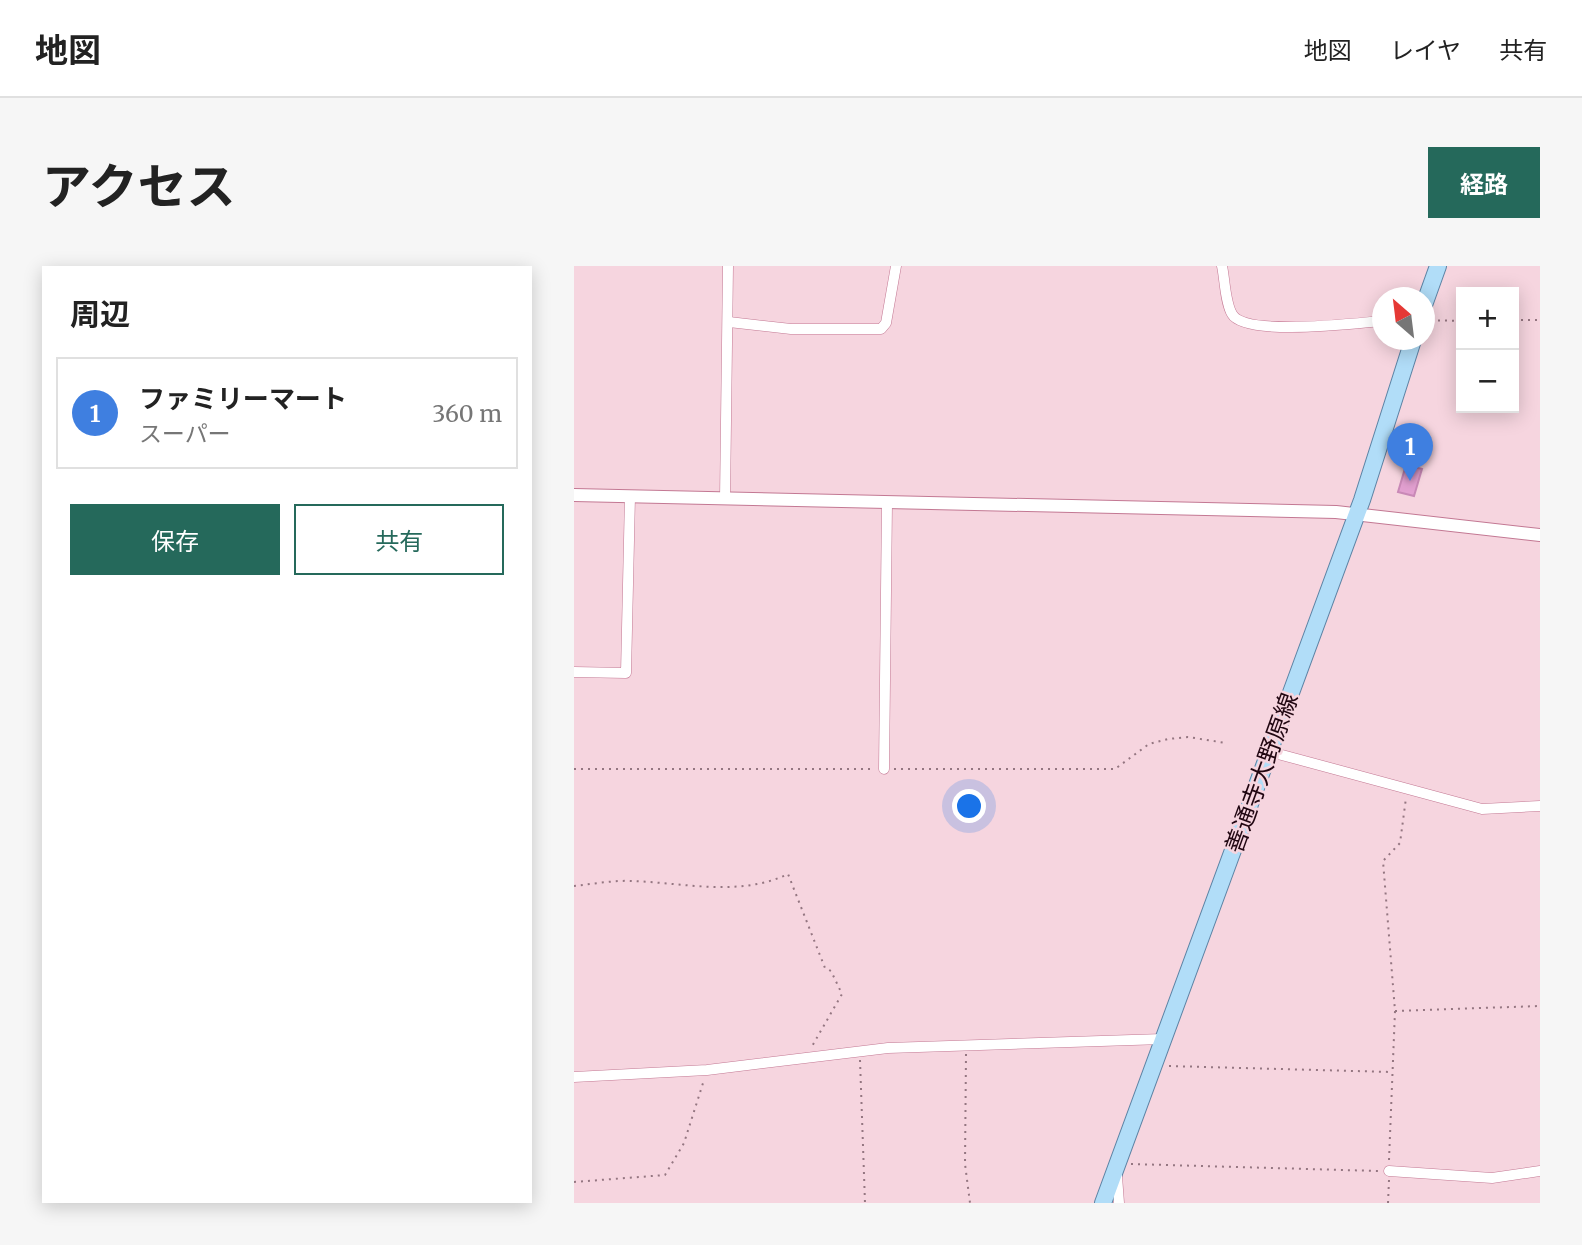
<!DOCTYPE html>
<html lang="ja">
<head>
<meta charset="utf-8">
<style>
	:root { --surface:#fff; --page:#f6f6f6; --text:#222; --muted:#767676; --line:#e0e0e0; --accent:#25695b }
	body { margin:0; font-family:Merriweather,"Noto Sans JP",serif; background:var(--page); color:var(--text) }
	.controls { position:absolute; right:21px; top:21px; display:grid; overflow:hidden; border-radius:0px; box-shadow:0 4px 18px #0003 }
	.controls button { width:63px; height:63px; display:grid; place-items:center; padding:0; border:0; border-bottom:2px solid var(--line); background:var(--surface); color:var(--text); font:35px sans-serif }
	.compass { position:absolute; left:798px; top:21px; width:63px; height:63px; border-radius:50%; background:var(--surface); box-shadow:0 4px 18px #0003; rotate:332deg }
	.you { position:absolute; left:396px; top:541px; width:24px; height:24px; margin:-18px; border:5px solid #fff; border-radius:50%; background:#1a73e8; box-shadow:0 0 0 10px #1a73e833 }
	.badge { display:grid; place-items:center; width:46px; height:46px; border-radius:50%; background:var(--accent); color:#fff; font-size:23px; font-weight:700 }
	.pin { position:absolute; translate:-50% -58px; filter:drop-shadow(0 2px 4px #0008) }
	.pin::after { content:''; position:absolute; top:37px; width:24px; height:21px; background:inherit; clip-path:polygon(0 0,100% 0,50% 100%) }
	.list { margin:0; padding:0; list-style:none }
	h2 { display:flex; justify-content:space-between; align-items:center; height:91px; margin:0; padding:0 28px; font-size:30px }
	h2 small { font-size:23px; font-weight:400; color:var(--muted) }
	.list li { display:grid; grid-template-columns:46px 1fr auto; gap:21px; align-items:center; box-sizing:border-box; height:112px; margin:0 14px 14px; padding:0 14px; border:2px solid var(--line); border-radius:0px }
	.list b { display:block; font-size:26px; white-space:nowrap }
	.list p { margin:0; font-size:23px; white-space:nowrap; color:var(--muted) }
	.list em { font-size:23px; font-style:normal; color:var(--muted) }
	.actions { display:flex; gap:14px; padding:21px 28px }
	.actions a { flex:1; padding:16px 0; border:2px solid var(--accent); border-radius:0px; text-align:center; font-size:24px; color:var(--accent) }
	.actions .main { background:var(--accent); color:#fff }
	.map { position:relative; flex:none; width:966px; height:937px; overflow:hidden; border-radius:0px }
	header { display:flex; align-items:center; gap:42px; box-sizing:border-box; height:98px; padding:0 35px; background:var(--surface); border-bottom:2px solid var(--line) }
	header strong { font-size:33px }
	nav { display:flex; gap:38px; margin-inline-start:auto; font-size:24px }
	.intro { display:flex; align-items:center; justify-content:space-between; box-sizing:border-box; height:168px; padding:0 42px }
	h1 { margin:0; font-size:49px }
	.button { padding:18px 32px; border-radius:0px; background:var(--accent); color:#fff; font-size:24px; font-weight:700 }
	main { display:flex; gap:42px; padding:0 42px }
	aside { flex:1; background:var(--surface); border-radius:0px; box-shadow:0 4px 18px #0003 }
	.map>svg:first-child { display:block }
	.building { fill:#e2a0d0; stroke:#c989b7; stroke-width:2 }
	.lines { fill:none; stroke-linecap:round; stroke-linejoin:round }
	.minor-casing { stroke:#c37893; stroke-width:11 }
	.tertiary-casing { stroke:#c37893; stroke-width:14 }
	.primary-casing { stroke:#5c83a4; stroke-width:18 }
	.path { stroke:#947681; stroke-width:2; stroke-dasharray:2 5; stroke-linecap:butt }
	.minor { stroke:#fff; stroke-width:10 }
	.tertiary { stroke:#fff; stroke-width:12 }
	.primary { stroke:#b1ddf8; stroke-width:16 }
	.labels { text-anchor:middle; stroke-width:5; stroke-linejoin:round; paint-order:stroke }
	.street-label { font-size:24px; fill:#200611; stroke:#f6d5df }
</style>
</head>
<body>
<header>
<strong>地図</strong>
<nav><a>地図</a><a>レイヤ</a><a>共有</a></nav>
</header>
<div class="intro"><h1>アクセス</h1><a class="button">経路</a></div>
<main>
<aside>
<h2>周辺<small></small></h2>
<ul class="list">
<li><span class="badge" style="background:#3f7fe0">1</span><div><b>ファミリーマート</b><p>スーパー</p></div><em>360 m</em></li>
</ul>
<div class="actions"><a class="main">保存</a><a>共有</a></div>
</aside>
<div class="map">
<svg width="966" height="937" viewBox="0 0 966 937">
	<rect width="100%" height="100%" fill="#f6d5df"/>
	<polygon class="building" points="832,199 848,203 840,230 824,226"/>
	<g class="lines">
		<g class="minor-casing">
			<g id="minor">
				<path d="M648,0C651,14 651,36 658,48C671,71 783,57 808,55"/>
				<polyline points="155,56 217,63 307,63 312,57 322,0"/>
				<polyline points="151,233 154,0"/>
				<polyline points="0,406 52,407 56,230"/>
				<polyline points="697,486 908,543 966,540"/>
				<polyline points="310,503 313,237"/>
				<polyline points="0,811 133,804 314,782 589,773"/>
				<polyline points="815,905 918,912 966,905"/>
				<polyline points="543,910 545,937"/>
			</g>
		</g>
		<g class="tertiary-casing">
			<polyline id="tertiary" points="0,229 762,246 966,269"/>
		</g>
		<g class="primary-casing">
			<g id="primary">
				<polyline points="850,39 864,0"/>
				<polyline points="529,937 788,234 839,74"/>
			</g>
		</g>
		<g class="path">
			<polyline points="850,54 887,55"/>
			<polyline points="940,54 966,54"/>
			<polyline points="0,503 300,503"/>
			<polyline points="320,503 541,503 575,478 594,473 614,471 652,477"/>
			<path d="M0,620C19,618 40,614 59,615C111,617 166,631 214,608L251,702L257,705L268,728L237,782"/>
			<polyline points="821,745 966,740"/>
			<polyline points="392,788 391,898 396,937"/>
			<polyline points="286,794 291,937"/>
			<polyline points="595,800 817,806"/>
			<polyline points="815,894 821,745 809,595 826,577 832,532"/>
			<polyline points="557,898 804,905"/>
			<polyline points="0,916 91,909 110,877 130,814"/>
			<polyline points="814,937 815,914"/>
		</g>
		<use href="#minor" class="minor"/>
		<use href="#tertiary" class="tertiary"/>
		<use href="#primary" class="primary"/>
	</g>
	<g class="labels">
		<g class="street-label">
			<text transform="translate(688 507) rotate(-70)" y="8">善通寺大野原線</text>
		</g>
	</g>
</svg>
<div class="controls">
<button>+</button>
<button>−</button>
</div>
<svg class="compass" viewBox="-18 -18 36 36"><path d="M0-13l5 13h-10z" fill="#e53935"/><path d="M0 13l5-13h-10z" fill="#767676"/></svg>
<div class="you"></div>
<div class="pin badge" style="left:836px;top:215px;background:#3f7fe0">1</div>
</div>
</main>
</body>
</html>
